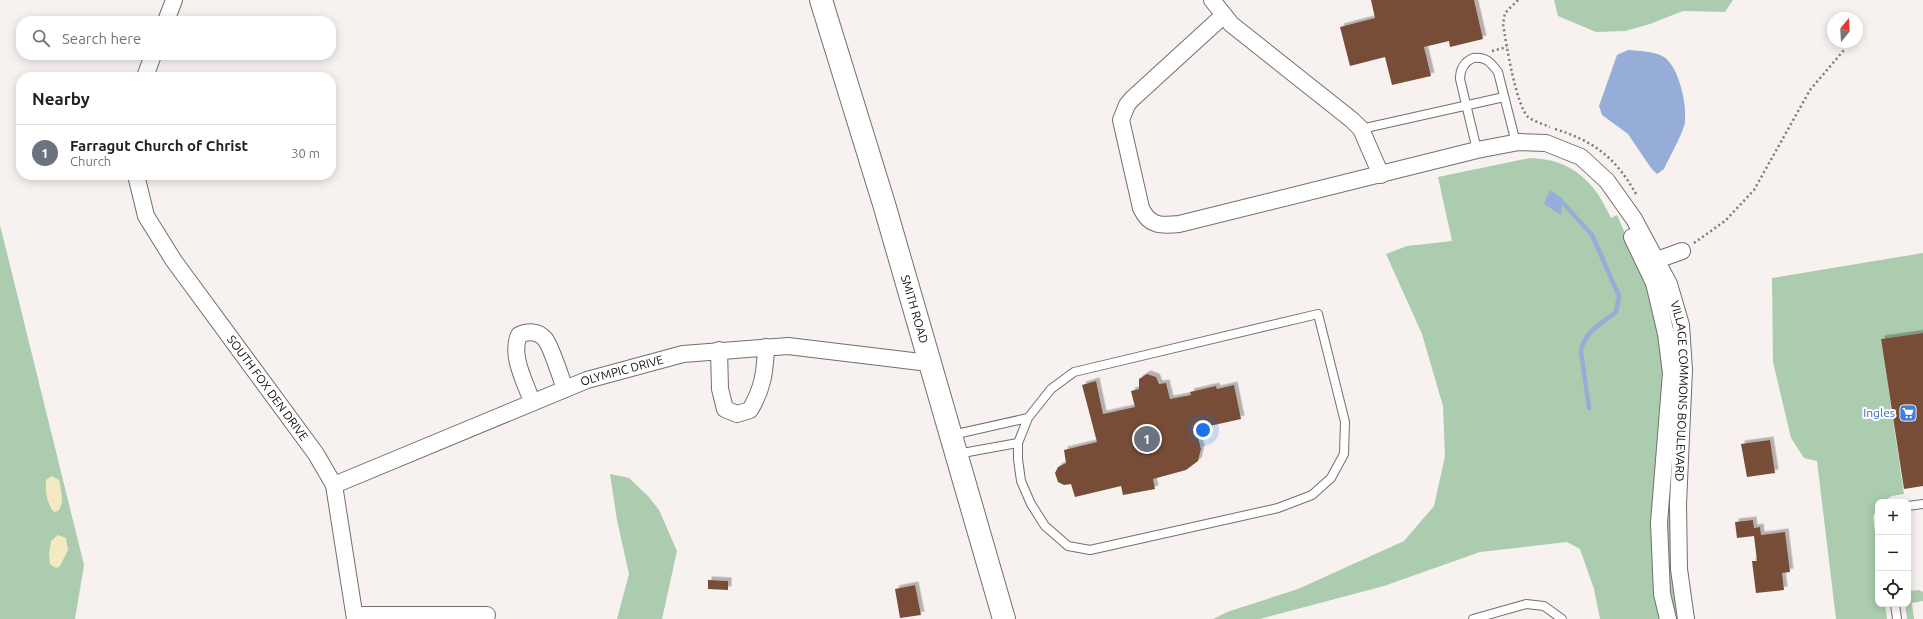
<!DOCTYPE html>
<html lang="en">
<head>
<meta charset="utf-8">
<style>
	:root { --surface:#fff; --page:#f6f6f6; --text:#222; --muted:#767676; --line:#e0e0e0; --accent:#d93025 }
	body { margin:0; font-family:Ubuntu,sans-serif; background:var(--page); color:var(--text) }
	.controls { position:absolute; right:12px; bottom:12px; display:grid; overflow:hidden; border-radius:8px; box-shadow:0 2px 10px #0003 }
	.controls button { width:36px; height:36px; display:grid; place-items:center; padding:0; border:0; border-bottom:1px solid var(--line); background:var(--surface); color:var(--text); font:20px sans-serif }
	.compass { position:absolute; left:1827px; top:12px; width:36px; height:36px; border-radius:50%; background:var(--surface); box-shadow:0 2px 10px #0003; rotate:18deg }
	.you { position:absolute; left:1203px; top:430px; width:14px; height:14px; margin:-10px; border:3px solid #fff; border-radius:50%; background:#1a73e8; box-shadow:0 0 0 6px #1a73e833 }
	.badge { display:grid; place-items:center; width:26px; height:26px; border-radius:50%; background:var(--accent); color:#fff; font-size:13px; font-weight:700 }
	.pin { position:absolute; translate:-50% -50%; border:2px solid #fff; box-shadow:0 1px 4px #0006 }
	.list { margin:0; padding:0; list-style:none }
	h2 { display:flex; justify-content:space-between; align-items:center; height:52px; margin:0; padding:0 16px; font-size:17px }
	h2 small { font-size:13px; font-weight:400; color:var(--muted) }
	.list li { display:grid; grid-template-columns:26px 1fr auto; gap:12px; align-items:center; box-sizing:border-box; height:56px; padding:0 16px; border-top:1px solid var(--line) }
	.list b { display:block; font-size:15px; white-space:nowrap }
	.list p { margin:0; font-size:13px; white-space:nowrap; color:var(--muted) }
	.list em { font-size:13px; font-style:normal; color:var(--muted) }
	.icon { flex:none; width:22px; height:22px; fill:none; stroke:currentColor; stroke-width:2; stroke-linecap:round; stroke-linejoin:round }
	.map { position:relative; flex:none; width:1923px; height:619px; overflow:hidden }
	.search { position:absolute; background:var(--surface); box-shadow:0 2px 10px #0003; left:16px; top:16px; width:320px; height:44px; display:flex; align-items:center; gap:10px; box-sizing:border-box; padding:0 14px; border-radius:16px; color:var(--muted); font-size:15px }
	.panel { position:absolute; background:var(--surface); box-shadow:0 2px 10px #0003; left:16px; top:72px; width:320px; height:108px; border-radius:16px }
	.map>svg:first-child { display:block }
	.green { fill:#abccaf }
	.sand { fill:#f3eac4 }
	.water { fill:#96aed7 }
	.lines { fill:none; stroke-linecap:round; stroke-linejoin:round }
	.stream { stroke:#96aed7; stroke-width:4.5 }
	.building { fill:#774d39; filter:url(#shadow) }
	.lane-casing { stroke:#736f6d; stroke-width:10 }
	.street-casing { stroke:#736f6d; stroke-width:18 }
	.secondary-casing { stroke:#736f6d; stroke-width:24 }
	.path { stroke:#7b7877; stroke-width:2.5; stroke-dasharray:2 3; stroke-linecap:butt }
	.lane { stroke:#fff; stroke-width:8 }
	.street { stroke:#fff; stroke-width:16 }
	.secondary { stroke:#fff; stroke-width:22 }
	.labels { text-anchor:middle; stroke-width:4; stroke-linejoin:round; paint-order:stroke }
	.street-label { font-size:12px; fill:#121010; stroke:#fff }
	.shop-label { font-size:12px; fill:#366cbe; stroke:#fff; text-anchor:end }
</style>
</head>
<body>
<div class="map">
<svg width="1923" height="619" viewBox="0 0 1923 619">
	<defs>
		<filter id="shadow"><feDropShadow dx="3.5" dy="-3.5" stdDeviation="0" flood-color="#0004"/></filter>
	</defs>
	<rect width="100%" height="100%" fill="#f7f2f0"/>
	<g class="green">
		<polygon points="1554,0 1733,0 1725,12 1683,11 1650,24 1625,31 1596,32 1558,16"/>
		<path d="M1530,158C1572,159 1595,182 1611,218L1617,215L1651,292L1663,356L1662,619H1600L1594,589L1580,549L1567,542L1480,552L1384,586L1260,619H1213L1227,612L1298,589L1404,541L1434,506L1445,456L1443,406L1422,334L1386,254L1407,246L1452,241L1438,177Z"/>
		<polygon points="0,225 84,565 75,619 0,619"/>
		<polygon points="1923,253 1923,333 1881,339 1904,494 1892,496 1882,502 1878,502 1878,507 1873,517 1878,558 1878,604 1885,604 1887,619 1836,619 1817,461 1804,458 1791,438 1773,362 1772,278"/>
		<path d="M1671,464L1673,465L1679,615C1655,600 1668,492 1671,464Z"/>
		<polygon points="610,474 629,478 648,496 659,510 677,551 662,619 617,619 629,574 617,520"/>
		<polygon points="1908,577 1910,591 1919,590 1923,592 1923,601 1912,603 1914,619 1907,619 1905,604 1908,604"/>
	</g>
	<g class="sand">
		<path d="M52,476L59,480C61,490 65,503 58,511L54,512C47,505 45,489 46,480Z"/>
		<polygon points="58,535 66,538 68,550 60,566 56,568 50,564 49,554 51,541"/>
	</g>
	<g class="water">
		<path d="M1628,50C1639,51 1654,51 1664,57C1679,67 1687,104 1685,121C1685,130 1669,158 1664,169L1657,174L1651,168L1628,134L1602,115L1599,106L1617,55Z"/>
		<polygon points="1550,190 1563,199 1561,215 1544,204"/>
	</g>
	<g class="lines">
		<path class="stream" d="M1563,203L1592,235L1619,296L1616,312C1602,323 1584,332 1581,351L1589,408"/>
	</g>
	<g class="building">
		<polygon points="1371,0 1474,0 1483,39 1450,47 1449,41 1424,47 1431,76 1392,85 1385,57 1350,66 1340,27 1375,18"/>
		<polygon points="1923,333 1923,486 1904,489 1881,339"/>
		<polygon points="1147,374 1156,377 1159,384 1166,383 1170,399 1191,395 1190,392 1216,386 1217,389 1234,385 1241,419 1196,429 1201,449 1198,461 1186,470 1153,479 1155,489 1123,495 1121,486 1075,497 1071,484 1064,485 1058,482 1055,473 1058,467 1066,463 1064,450 1097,442 1082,385 1096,381 1103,414 1135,407 1131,391 1139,389 1139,379"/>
		<polygon points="1770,440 1775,473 1747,477 1741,444"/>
		<polygon points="1753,520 1754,528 1760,527 1761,535 1785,532 1790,572 1782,573 1784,590 1756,593 1752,561 1757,561 1754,536 1737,538 1735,522"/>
		<polygon points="708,580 728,581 728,590 708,589"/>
		<polygon points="915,585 921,615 900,618 895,589"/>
	</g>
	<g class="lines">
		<g class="lane-casing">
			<g id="lane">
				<polyline points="1361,129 1504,97"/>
				<path d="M1477,150L1460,79C1460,69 1464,62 1473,58C1486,56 1491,63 1498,72L1516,143"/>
				<polyline points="952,435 1028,418 1051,389 1074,372 1318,314 1345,422 1344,454 1331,478 1312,495 1278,508 1090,550 1068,546 1045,526 1031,504 1021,481 1018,459 1018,443 1028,418"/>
				<polyline points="957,454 1018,443"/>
				<polyline points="1908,506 1923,504"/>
				<polyline points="1895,604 1897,619"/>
				<polyline points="1473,619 1526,604 1544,606 1562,619"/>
			</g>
		</g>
		<g class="street-casing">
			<g id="street">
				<polyline points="1212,0 1231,24 1352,120 1361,129 1381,175"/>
				<path id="s1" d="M1224,15L1132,99L1127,105L1121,120L1141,208C1149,226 1161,226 1179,224L1477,150L1519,142L1546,143L1581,157L1607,181L1634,219L1669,284L1681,325L1684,370L1678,504L1679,569L1686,619"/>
				<polyline points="166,21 174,0"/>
				<polyline points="145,77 153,55"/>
				<path id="s2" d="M136,175L146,216L174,261L316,454L334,485L355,619"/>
				<polyline points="1632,237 1654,283 1666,334 1671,373 1659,523 1662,594 1668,619"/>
				<polyline points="1646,264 1682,251"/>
				<path d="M719,350L720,389L725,409L737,414L750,410C763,388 765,372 766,347"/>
				<path d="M532,402C525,381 510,356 519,335C528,331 538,331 545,339C551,346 561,378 565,389"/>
				<path id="s3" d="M334,485L587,380L683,354L788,346L929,363"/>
				<polyline points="355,615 487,615"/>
			</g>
		</g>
		<g class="secondary-casing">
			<g id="secondary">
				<path id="s4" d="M821,0L884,204L1004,619"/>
			</g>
		</g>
		<g class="path">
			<path d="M1518,0L1505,13L1503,24C1506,43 1516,105 1528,117C1535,122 1543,124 1550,127"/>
			<polyline points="1492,51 1507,47"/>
			<path d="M1555,129C1594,141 1616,158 1636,194"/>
			<polyline points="1694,243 1725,221 1754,190 1810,90 1844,50"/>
		</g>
		<use href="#lane" class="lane"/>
		<use href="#street" class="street"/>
		<use href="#secondary" class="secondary"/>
	</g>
	<defs>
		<g id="supermarket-square" transform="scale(0.9)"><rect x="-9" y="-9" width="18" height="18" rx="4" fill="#3f7fe0" stroke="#fff"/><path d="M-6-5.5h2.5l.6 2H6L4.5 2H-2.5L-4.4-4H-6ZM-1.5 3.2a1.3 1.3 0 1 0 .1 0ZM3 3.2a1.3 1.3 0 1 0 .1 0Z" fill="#fff"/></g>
	</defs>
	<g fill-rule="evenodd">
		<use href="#supermarket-square" x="1908" y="413"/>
	</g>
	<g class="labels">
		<g class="street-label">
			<text dy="4" stroke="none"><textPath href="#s4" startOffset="323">SMITH ROAD</textPath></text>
			<text dy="4" stroke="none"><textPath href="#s3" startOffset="310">OLYMPIC DRIVE</textPath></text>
			<text dy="4" stroke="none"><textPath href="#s2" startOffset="253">SOUTH FOX DEN DRIVE</textPath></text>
			<text dy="4" stroke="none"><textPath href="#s1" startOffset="963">VILLAGE COMMONS BOULEVARD</textPath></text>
		</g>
		<g class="shop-label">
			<text x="1895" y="417">Ingles</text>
		</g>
	</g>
</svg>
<div class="controls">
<button>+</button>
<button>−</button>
<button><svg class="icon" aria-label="locate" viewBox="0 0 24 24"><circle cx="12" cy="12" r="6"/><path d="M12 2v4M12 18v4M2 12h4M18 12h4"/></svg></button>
</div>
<svg class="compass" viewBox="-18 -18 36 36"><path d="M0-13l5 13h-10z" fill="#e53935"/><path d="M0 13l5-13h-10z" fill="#767676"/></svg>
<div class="you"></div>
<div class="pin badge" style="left:1147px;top:439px;background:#6b7280">1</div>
<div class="search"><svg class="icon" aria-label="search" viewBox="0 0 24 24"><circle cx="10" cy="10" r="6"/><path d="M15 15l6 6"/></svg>Search here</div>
<section class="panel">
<h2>Nearby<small></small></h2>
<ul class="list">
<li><span class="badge" style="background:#6b7280">1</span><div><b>Farragut Church of Christ</b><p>Church</p></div><em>30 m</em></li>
</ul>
</section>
</div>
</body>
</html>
